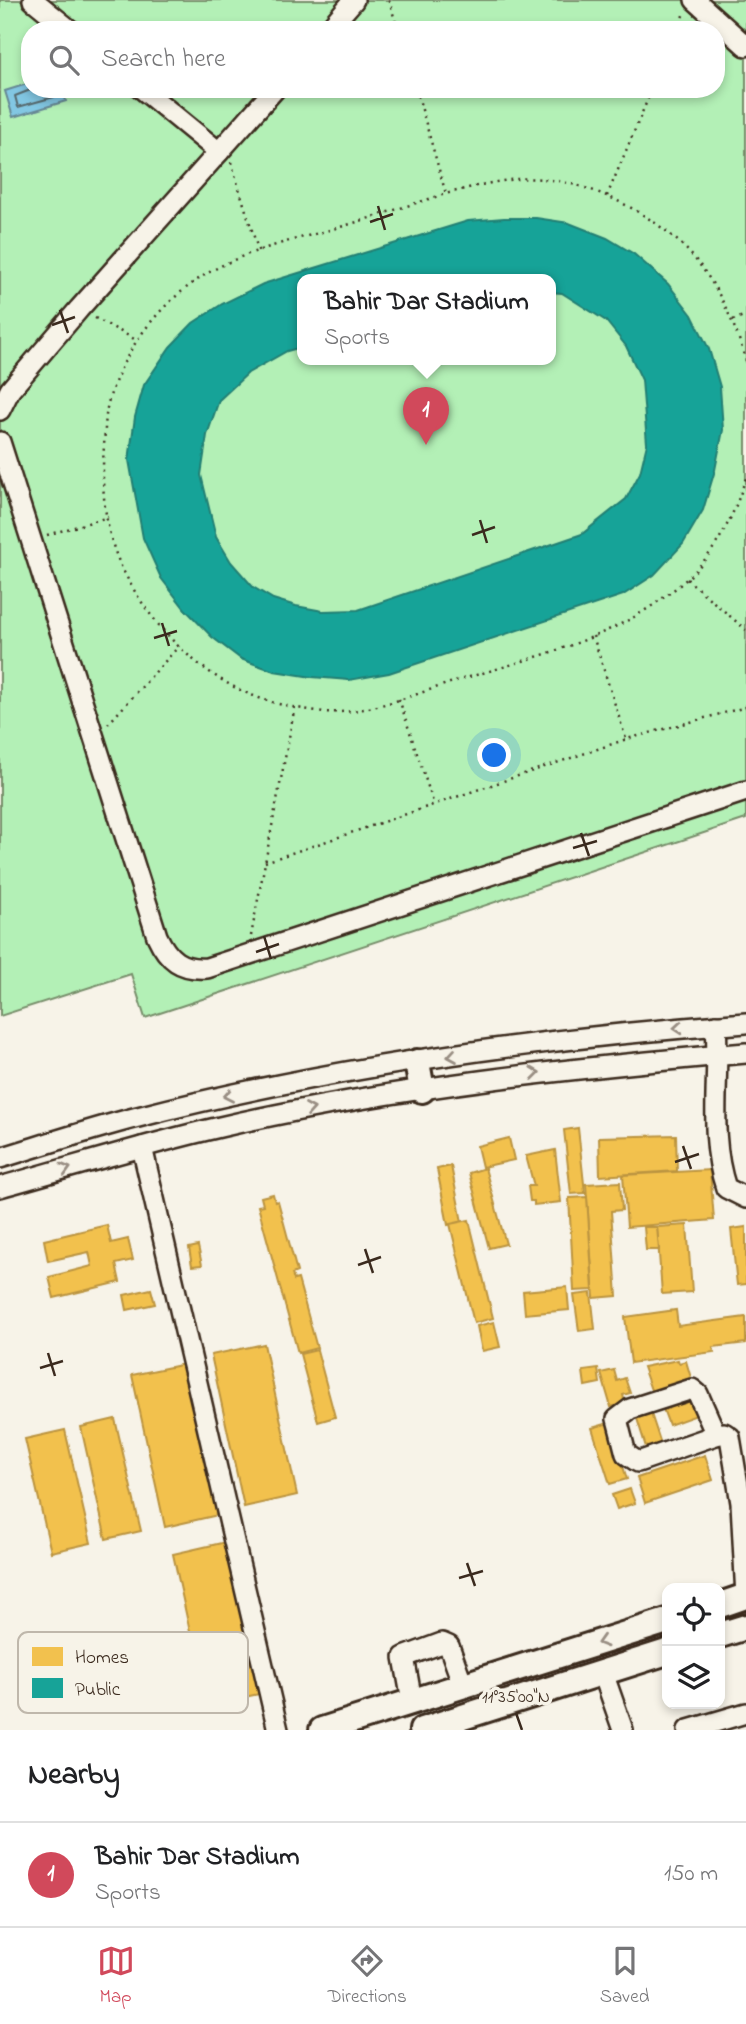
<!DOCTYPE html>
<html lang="en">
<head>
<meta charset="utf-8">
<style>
	:root { --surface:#fff; --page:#f2f2f2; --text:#202124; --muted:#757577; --line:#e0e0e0; --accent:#d1495b }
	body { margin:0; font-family:"Indie Flower",sans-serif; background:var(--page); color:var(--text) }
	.controls { position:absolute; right:21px; bottom:21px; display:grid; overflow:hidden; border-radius:14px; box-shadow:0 4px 10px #0003 }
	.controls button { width:63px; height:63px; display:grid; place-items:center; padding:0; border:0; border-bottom:2px solid var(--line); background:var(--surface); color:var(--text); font:35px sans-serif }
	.you { position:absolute; left:495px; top:756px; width:24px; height:24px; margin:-18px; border:5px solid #fff; border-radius:50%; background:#1a73e8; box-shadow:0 0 0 10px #1a73e833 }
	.badge { display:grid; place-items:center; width:46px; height:46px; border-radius:50%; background:var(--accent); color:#fff; font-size:23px; font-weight:700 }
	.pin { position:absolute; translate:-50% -58px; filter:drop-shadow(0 2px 4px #0008) }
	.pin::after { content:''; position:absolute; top:37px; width:24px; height:21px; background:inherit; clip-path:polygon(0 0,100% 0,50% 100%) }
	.popup { position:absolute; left:297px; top:274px; width:259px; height:91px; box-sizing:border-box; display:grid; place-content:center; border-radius:14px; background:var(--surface); filter:drop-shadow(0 2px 5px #0005); font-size:23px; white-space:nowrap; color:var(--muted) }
	.popup b { font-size:26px; color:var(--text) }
	.popup::after { content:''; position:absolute; left:50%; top:100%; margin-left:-14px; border:14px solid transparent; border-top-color:var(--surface) }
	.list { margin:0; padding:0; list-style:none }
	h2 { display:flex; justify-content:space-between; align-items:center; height:91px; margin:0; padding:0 28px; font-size:30px }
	h2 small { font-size:23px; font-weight:400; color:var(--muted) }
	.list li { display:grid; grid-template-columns:46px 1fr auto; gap:21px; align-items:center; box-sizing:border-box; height:105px; padding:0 28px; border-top:2px solid var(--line) }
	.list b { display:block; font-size:26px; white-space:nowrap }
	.list p { margin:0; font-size:23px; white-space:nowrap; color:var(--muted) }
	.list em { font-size:23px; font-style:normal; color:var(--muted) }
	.icon { flex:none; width:38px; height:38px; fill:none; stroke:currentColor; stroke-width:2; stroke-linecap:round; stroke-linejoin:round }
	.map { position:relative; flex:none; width:746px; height:1730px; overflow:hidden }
	.search { position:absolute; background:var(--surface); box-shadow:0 4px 10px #0003; left:21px; right:21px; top:21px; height:77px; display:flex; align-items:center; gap:18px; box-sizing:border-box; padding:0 24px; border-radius:28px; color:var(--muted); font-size:26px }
	.sheet { height:196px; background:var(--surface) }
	nav { display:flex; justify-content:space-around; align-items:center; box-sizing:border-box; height:98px; border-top:2px solid var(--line); background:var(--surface); font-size:19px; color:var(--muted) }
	nav a { display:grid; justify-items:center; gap:4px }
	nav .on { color:var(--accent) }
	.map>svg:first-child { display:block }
	.green { fill:#b3f0b6; stroke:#778d6a; stroke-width:2; fill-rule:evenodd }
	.water { fill:#82c7e3; stroke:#668894; stroke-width:2 }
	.homes { fill:#f2c14e; stroke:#bb9440; stroke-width:2 }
	.public { fill:#17a398; stroke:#227f73; stroke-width:2; fill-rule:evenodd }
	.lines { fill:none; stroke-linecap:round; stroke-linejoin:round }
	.shore { stroke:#57696d; stroke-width:2 }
	.minor-casing { stroke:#3b2a1e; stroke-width:24 }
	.major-casing { stroke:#3b2a1e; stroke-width:30 }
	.path { stroke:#3b2a1e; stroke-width:2.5; stroke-dasharray:2 5; stroke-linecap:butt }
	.minor { stroke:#f7f3e8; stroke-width:19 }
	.major { stroke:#f7f3e8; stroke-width:24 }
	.oneway { stroke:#998e83 }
	.ticks { fill:none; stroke:#3b2a1e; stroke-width:2.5 }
	.key { fill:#f7f3e8; stroke:#bfb7ab; stroke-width:2 }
	.key-label { font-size:19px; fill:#3b2a1e }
	.ticks-label { font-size:18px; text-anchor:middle; fill:#3b2a1e; stroke:#f7f3e8; stroke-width:7; stroke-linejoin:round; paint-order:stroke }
</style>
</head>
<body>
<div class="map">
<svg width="746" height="1730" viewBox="0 0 746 1730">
	<rect width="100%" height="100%" fill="#f7f3e8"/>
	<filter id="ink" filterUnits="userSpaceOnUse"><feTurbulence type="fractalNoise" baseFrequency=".0143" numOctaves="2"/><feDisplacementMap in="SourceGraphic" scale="14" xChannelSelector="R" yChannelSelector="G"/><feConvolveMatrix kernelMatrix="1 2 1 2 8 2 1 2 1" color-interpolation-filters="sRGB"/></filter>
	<g filter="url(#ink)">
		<path class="green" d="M0,0H746V819L145,1018L131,974L0,1016ZM30,30H716V89H30ZM302,279H550V359H302Z"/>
		<polygon class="water" points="30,83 30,89 63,89 66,101 13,117 5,91"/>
		<g class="homes">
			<polygon points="578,1128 585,1193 571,1194 564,1130"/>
			<polygon points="676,1135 677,1171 600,1176 599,1137"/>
			<polygon points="509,1138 514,1160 482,1167 477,1146"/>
			<polygon points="555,1150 561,1202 534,1205 534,1201 530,1201 528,1186 534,1186 526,1156"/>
			<polygon points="451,1166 462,1222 448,1225 437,1169"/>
			<polygon points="485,1168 506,1244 489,1248 469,1173"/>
			<polygon points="710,1170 714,1220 627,1227 623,1175"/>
			<polygon points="620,1182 622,1210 611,1211 617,1296 594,1298 586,1184"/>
			<polygon points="273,1194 275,1202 278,1201 297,1272 292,1274 294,1280 298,1279 317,1348 298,1353 258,1206 263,1205 261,1197"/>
			<polygon points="587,1197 593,1290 574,1291 569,1198"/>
			<polygon points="469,1220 493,1318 474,1323 450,1224"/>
			<polygon points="107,1225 111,1243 128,1239 133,1260 116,1264 120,1282 54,1298 49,1277 92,1266 89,1252 48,1261 44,1240"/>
			<polygon points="687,1225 692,1292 662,1294 657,1227"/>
			<polygon points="644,1227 657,1227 659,1250 646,1250"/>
			<polygon points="746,1227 746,1284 737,1285 731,1229"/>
			<polygon points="198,1246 202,1265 192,1266 189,1248"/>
			<polygon points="567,1287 569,1310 525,1314 523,1291"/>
			<polygon points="151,1289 155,1304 127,1310 124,1295"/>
			<polygon points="591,1293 595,1329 579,1331 574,1295"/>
			<polygon points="676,1310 678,1326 746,1317 746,1343 713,1347 714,1352 631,1363 625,1317"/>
			<polygon points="494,1322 500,1347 482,1351 477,1326"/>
			<polygon points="264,1344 297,1495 244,1507 211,1355"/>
			<polygon points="317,1350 335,1417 318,1422 300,1354"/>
			<polygon points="678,1360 679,1363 686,1361 691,1378 682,1381 685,1390 652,1393 643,1367"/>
			<polygon points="185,1364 218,1515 165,1527 132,1375"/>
			<polygon points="598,1369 600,1383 585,1386 583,1371"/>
			<polygon points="614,1370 617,1381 625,1378 630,1393 623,1395 625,1403 611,1407 601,1373"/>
			<polygon points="691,1396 697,1415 669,1425 662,1406"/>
			<polygon points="649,1408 664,1453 649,1457 635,1412"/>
			<polygon points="115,1419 141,1531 106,1539 81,1427"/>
			<polygon points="609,1423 627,1479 610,1484 592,1428"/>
			<polygon points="65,1430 91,1543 51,1552 25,1439"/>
			<polygon points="705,1455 713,1480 645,1503 637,1478"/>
			<polygon points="630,1489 635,1503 617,1509 612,1495"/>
			<polygon points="226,1542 259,1694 206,1705 173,1554"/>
		</g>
		<path class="public" d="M504,218H536L569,223L607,238L634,254L668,284L692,315L709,349L720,387L723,430L715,470L703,510L683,544L654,575L623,595L389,673L349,680L312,677L274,671L241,659L212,637L185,609L161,578L143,538L129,460L135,417L144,385L170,347L193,323L222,304L263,284L468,221ZM302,279H550V292L562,293L606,321L626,346L642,380L647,444L640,473L626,499L582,534L358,610L323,611L296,606L273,599L253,587L231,562L216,537L201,475L207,435L219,400L248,373L287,351L302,347Z"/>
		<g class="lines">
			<polyline class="shore" points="33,89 15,96 18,107 54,97 56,89"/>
			<g class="minor-casing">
				<g id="minor">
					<polyline points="33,0 70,30"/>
					<polyline points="695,0 746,46"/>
					<polyline points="328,30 354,0"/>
					<polyline points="142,89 219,152"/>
					<polyline points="0,410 10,390 79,309 275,89"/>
					<path d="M0,442L157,936C168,960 181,970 207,968L746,791"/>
					<path d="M716,1025C720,1080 708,1135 726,1188L746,1198"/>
					<polyline points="142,1147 278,1730"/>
					<path d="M0,1158C46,1144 91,1129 138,1117C336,1066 542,1038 746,1023"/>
					<path d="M0,1187C73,1167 146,1144 220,1127C393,1087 570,1068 746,1053"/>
					<polyline points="716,1435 698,1394 692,1389 630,1409 617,1419 626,1454 638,1462 716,1435 724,1433 730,1437 741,1503 746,1597"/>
					<polyline points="603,1673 623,1730"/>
					<polyline points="412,1701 404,1657 442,1643 449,1646 463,1685"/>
					<polyline points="688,1730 746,1713"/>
				</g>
			</g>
			<g class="major-casing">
				<g id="major">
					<polyline points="417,1062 422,1090"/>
					<polyline points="720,1605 746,1596"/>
					<polyline points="720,1635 746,1627"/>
					<polyline points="322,1730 667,1621"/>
					<polyline points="422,1730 667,1652"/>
				</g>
			</g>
			<g class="path">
				<polyline points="389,0 398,30"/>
				<polyline points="677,30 684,13"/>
				<polyline points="416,89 446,194"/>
				<polyline points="231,162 259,253"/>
				<polyline points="607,196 652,89"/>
				<polyline points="95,318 138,341"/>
				<polyline points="733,320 746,315"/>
				<path d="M746,361C736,326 719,288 695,259C657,213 578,173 517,179C463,185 409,206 357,222C312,236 255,247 215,269C164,297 124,346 108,403C105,416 105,432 104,446C101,485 104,530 121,566C150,626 201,679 265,700C283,706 307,710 325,712C364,715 416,694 453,682C514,663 578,648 634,617C653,606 675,590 691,575C719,547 734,515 746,477"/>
				<polyline points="47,535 108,517"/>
				<polyline points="687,579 746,630"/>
				<polyline points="593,636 626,739"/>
				<polyline points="399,699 434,805"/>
				<polyline points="108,724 179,646"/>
				<polyline points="265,862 627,739 746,707"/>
				<polyline points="251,936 295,706"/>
			</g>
			<use href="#minor" class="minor"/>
			<use href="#major" class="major"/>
		</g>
		<defs><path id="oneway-chevron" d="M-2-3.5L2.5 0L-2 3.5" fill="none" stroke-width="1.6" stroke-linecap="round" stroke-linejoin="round" transform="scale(1.75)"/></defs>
		<g class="oneway">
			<use href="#oneway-chevron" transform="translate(678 1028) rotate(175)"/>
			<use href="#oneway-chevron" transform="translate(452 1056) rotate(171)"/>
			<use href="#oneway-chevron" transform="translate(535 1073) rotate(-7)"/>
			<use href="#oneway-chevron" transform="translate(228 1096) rotate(169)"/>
			<use href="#oneway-chevron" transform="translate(310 1109) rotate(-10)"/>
			<use href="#oneway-chevron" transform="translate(66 1169) rotate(-16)"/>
			<use href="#oneway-chevron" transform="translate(602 1642) rotate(163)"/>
		</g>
	</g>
	<path class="ticks" d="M378,206L385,230M370,222L393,214M60,310L68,333M52,325L75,317M480,520L487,543M472,535L495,527M162,623L169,646M154,638L177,631M581,833L589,856M573,848L597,841M264,936L271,959M256,952L279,944M683,1146L691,1169M675,1162L699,1154M365,1249L373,1273M358,1265L381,1257M48,1353L55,1376M40,1368L63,1361M467,1563L475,1586M459,1578L483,1571M516,1713L522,1730"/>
	<rect x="18" y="1632" width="230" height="81" rx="10" class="key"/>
	<rect x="32" y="1647" width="31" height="19" fill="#f2c14e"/>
	<rect x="32" y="1678" width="31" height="20" fill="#17a398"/>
	<g class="key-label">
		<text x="75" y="1663">Homes</text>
		<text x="75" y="1695">Public</text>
	</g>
	<g class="ticks-label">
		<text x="516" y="1702">11°35'00"N</text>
	</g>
</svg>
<div class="controls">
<button><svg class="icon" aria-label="locate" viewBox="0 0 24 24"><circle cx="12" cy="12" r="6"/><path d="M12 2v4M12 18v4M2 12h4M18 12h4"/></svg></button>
<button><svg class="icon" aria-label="layers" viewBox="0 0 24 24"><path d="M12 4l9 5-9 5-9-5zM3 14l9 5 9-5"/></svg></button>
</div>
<div class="you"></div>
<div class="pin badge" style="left:426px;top:445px">1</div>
<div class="popup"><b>Bahir Dar Stadium</b>Sports</div>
<div class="search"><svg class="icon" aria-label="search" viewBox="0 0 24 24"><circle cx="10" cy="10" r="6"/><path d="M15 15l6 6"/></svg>Search here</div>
</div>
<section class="sheet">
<h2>Nearby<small></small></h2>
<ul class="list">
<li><span class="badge">1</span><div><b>Bahir Dar Stadium</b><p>Sports</p></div><em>150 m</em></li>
</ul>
</section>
<nav>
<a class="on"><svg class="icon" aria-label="map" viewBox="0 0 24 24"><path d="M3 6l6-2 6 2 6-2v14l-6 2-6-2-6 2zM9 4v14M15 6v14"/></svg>Map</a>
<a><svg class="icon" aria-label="directions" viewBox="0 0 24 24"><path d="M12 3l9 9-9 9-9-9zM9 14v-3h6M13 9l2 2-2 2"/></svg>Directions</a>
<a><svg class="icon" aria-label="saved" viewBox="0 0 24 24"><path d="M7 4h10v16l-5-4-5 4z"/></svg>Saved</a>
</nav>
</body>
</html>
